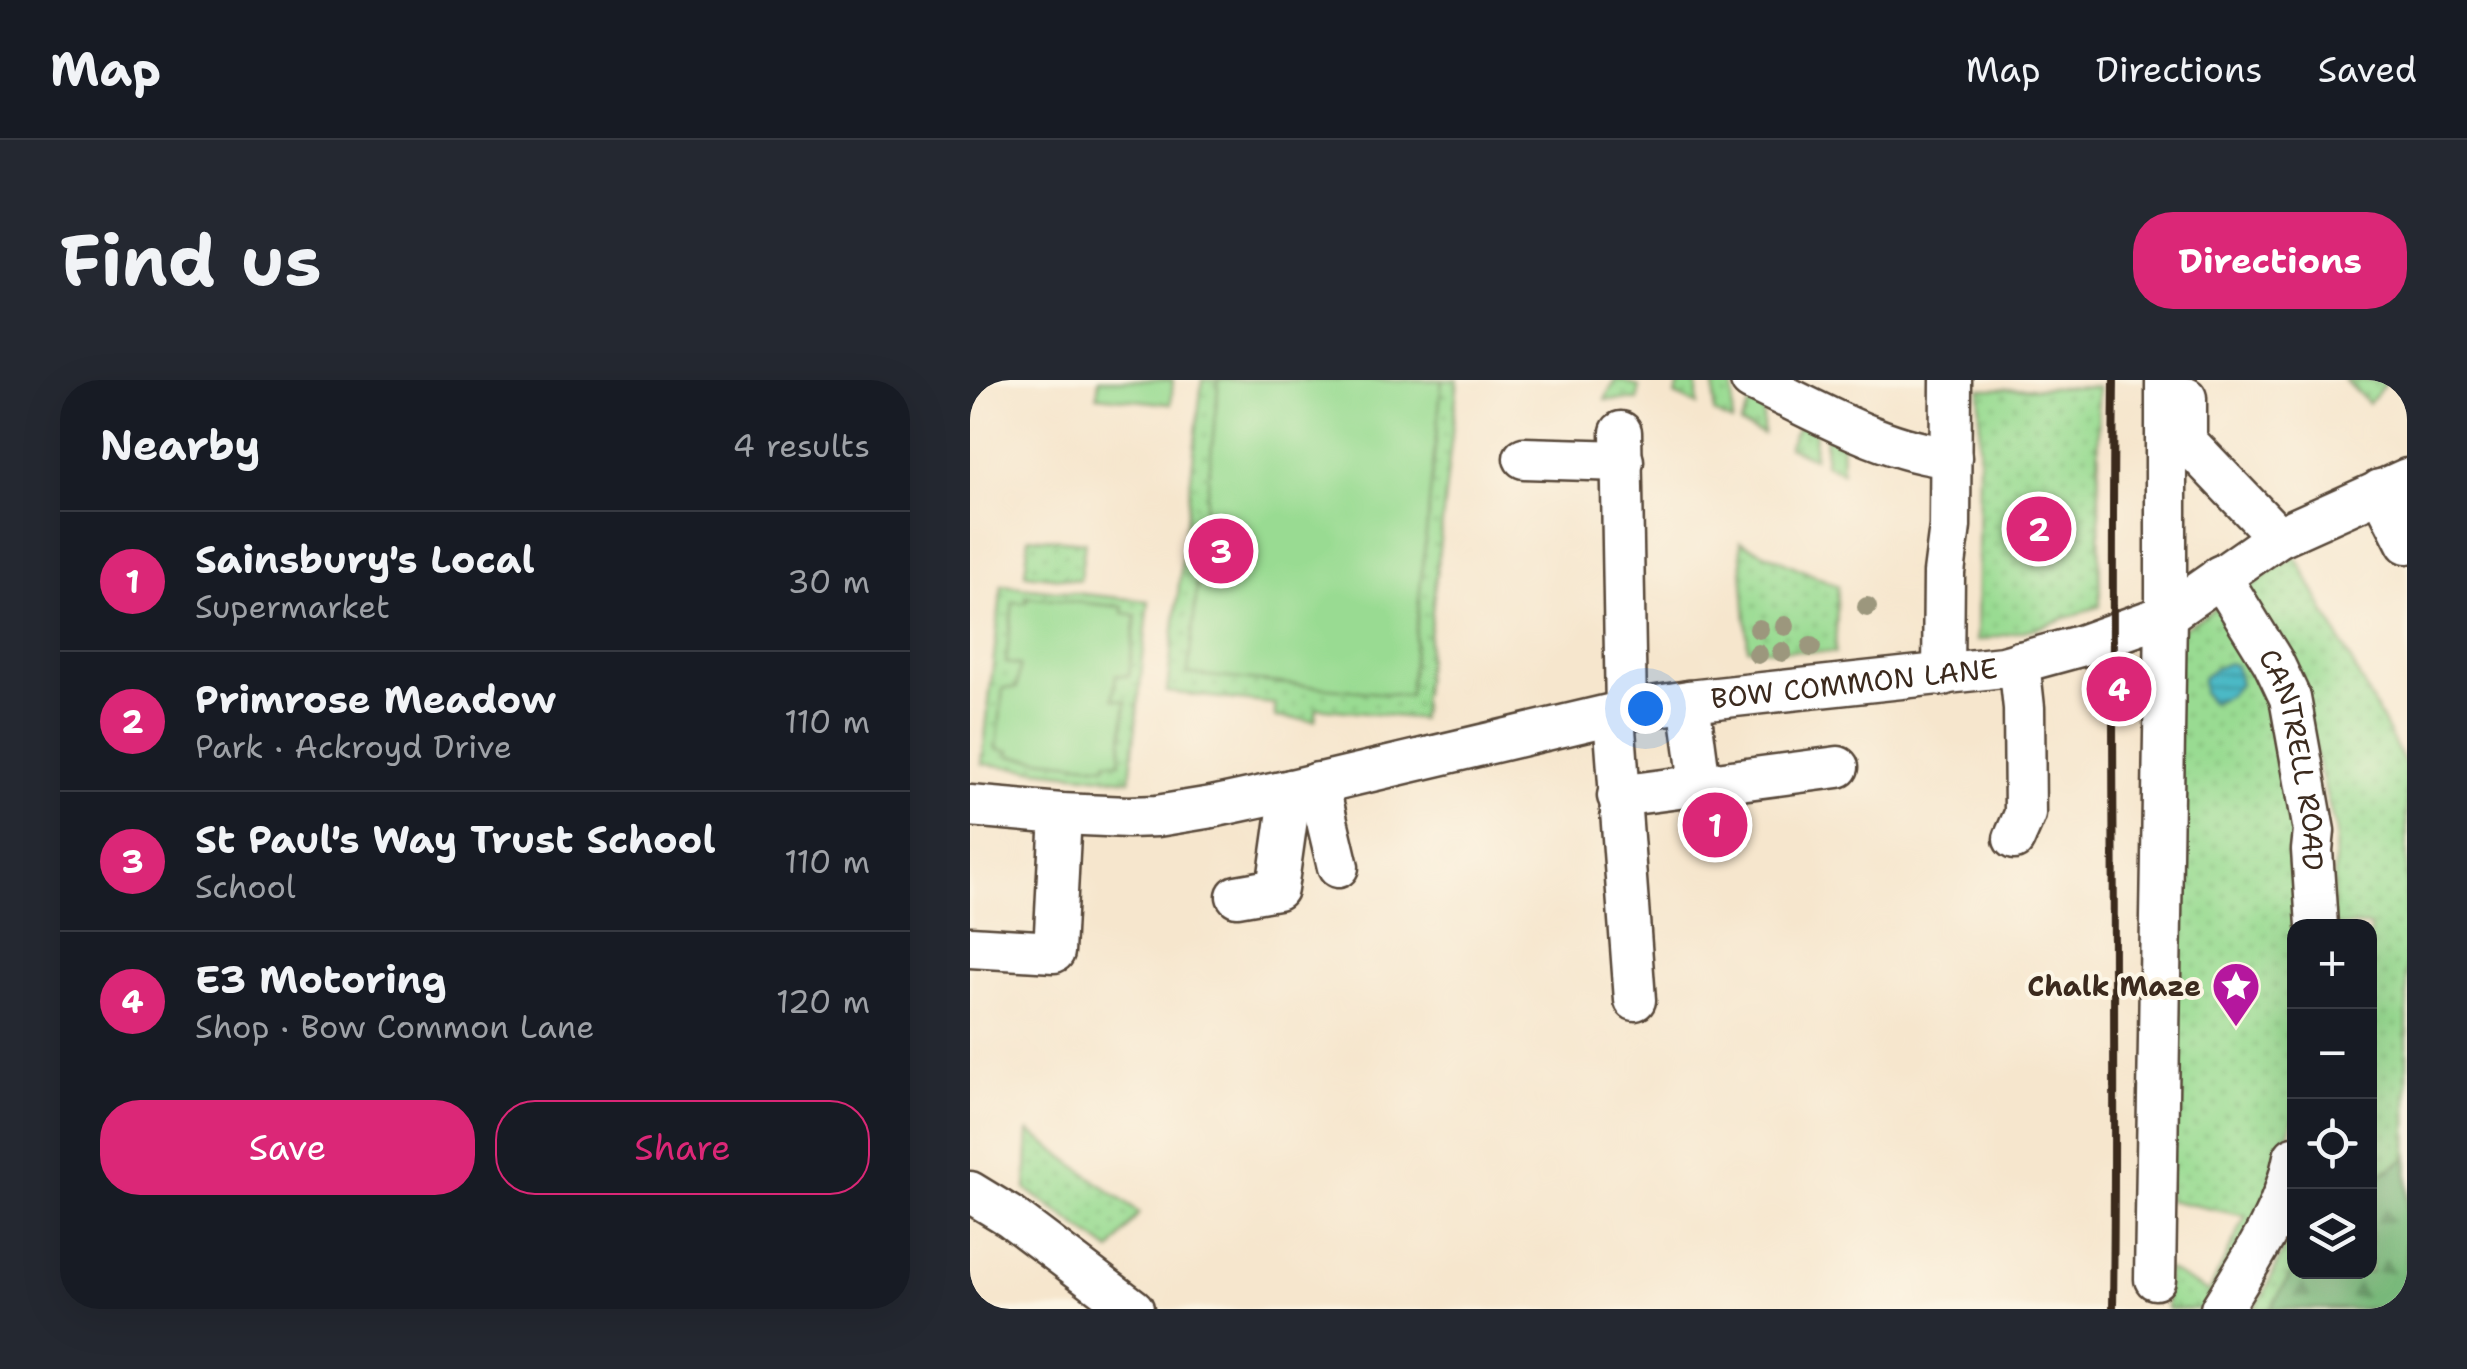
<!DOCTYPE html>
<html lang="en">
<head>
<meta charset="utf-8">
<style>
	:root { --surface:#171b24; --page:#242831; --text:#f1f3f6; --muted:#9ea1a6; --line:#363941; --accent:#db2777 }
	body { margin:0; font-family:"Shantell Sans",sans-serif; background:var(--page); color:var(--text) }
	.controls { position:absolute; right:30px; bottom:30px; display:grid; overflow:hidden; border-radius:20px; box-shadow:0 10px 40px #0002 }
	.controls button { width:90px; height:90px; display:grid; place-items:center; padding:0; border:0; border-bottom:2px solid var(--line); background:var(--surface); color:var(--text); font:50px sans-serif }
	.you { position:absolute; left:675px; top:328px; width:35px; height:35px; margin:-25px; border:8px solid #fff; border-radius:50%; background:#1a73e8; box-shadow:0 0 0 15px #1a73e833 }
	.badge { display:grid; place-items:center; width:65px; height:65px; border-radius:50%; background:var(--accent); color:#fff; font-size:32px; font-weight:700 }
	.pin { position:absolute; translate:-50% -50%; border:5px solid #fff; box-shadow:0 2px 10px #0006 }
	.list { margin:0; padding:0; list-style:none }
	h2 { display:flex; justify-content:space-between; align-items:center; height:130px; margin:0; padding:0 40px; font-size:42px }
	h2 small { font-size:32px; font-weight:400; color:var(--muted) }
	.list li { display:grid; grid-template-columns:65px 1fr auto; gap:30px; align-items:center; box-sizing:border-box; height:140px; padding:0 40px; border-top:2px solid var(--line) }
	.list b { display:block; font-size:38px; white-space:nowrap }
	.list p { margin:0; font-size:32px; white-space:nowrap; color:var(--muted) }
	.list em { font-size:32px; font-style:normal; color:var(--muted) }
	.actions { display:flex; gap:20px; padding:30px 40px }
	.actions a { flex:1; padding:22px 0; border:2px solid var(--accent); border-radius:40px; text-align:center; font-size:35px; color:var(--accent) }
	.actions .main { background:var(--accent); color:#fff }
	.icon { flex:none; width:55px; height:55px; fill:none; stroke:currentColor; stroke-width:2; stroke-linecap:round; stroke-linejoin:round }
	.map { position:relative; flex:none; width:1437px; height:929px; overflow:hidden; border-radius:40px }
	header { display:flex; align-items:center; gap:60px; box-sizing:border-box; height:140px; padding:0 50px; background:var(--surface); border-bottom:2px solid var(--line) }
	header strong { font-size:48px }
	nav { display:flex; gap:55px; margin-inline-start:auto; font-size:35px }
	.intro { display:flex; align-items:center; justify-content:space-between; box-sizing:border-box; height:240px; padding:0 60px }
	h1 { margin:0; font-size:70px }
	.button { padding:25px 45px; border-radius:40px; background:var(--accent); color:#fff; font-size:35px; font-weight:700 }
	main { display:flex; gap:60px; padding:0 60px }
	aside { flex:1; background:var(--surface); border-radius:40px; box-shadow:0 10px 40px #0002 }
	.map>svg:first-child { display:block }
	.green { fill:url(#green-dots); stroke:#6a8258; stroke-width:2.5 }
	.forest { fill:url(#forest-firs); stroke:#5a724d; stroke-width:2.5 }
	.pitch { fill:#99db92; stroke:#6a8258; stroke-width:2.5 }
	.water { fill:url(#water-rules); stroke:#447272; stroke-width:2.5 }
	.lines { fill:none; stroke-linecap:round; stroke-linejoin:round }
	.minor-casing { stroke:#574638; stroke-width:45 }
	.minor { stroke:#fff; stroke-width:40 }
	.rail { stroke:#3b2a1e; stroke-width:8 }
	.tree { fill:#9c977d }
	.labels { text-anchor:middle; stroke-width:8; stroke-linejoin:round; paint-order:stroke }
	.street-label { font-size:28px; fill:#3b2a1e; stroke:#fcf5e5 }
	.poi-label { font-size:28px; font-weight:bold; fill:#3b2a1e; stroke:#fcf5e5; text-anchor:end }
</style>
</head>
<body>
<header>
<strong>Map</strong>
<nav><a>Map</a><a>Directions</a><a>Saved</a></nav>
</header>
<div class="intro"><h1>Find us</h1><a class="button">Directions</a></div>
<main>
<aside>
<h2>Nearby<small>4 results</small></h2>
<ul class="list">
<li><span class="badge">1</span><div><b>Sainsbury's Local</b><p>Supermarket</p></div><em>30 m</em></li>
<li><span class="badge">2</span><div><b>Primrose Meadow</b><p>Park · Ackroyd Drive</p></div><em>110 m</em></li>
<li><span class="badge">3</span><div><b>St Paul's Way Trust School</b><p>School</p></div><em>110 m</em></li>
<li><span class="badge">4</span><div><b>E3 Motoring</b><p>Shop · Bow Common Lane</p></div><em>120 m</em></li>
</ul>
<div class="actions"><a class="main">Save</a><a>Share</a></div>
</aside>
<div class="map">
<svg width="1437" height="929" viewBox="0 0 1437 929">
	<defs>
		<pattern id="green-dots" width="8" height="8" patternUnits="userSpaceOnUse" patternTransform="scale(2.5)"><rect width="8" height="8" fill="#99db92"/><path d="M2 2h.1M6 6h.1" fill="none" stroke="#85bc7d" stroke-width="1.8" stroke-linecap="round"/></pattern>
		<pattern id="forest-firs" width="22" height="20" patternUnits="userSpaceOnUse" patternTransform="scale(2.5)"><rect width="22" height="20" fill="#7abb7c"/><path d="M5 1l3.5 6h-7zM16 11l3.5 6h-7z" fill="#659865"/></pattern>
		<pattern id="water-rules" width="6" height="5" patternUnits="userSpaceOnUse" patternTransform="scale(2.5)"><rect width="6" height="5" fill="#4cb9c6"/><path d="M0 2.5h6" fill="none" stroke="#4097a0"/></pattern>
	</defs>
	<rect width="100%" height="100%" fill="#fcf5e5"/>
	<filter id="ink" filterUnits="userSpaceOnUse"><feTurbulence type="fractalNoise" baseFrequency=".01" numOctaves="2"/><feDisplacementMap in="SourceGraphic" scale="20" xChannelSelector="R" yChannelSelector="G"/><feConvolveMatrix kernelMatrix="1 2 1 2 8 2 1 2 1" color-interpolation-filters="sRGB"/></filter>
	<filter id="wash" filterUnits="userSpaceOnUse"><feTurbulence type="fractalNoise" baseFrequency=".0048" numOctaves="4" result="noise"/><feDisplacementMap in="SourceGraphic" scale="40" xChannelSelector="R" yChannelSelector="G"/><feGaussianBlur stdDeviation="2.25" result="paint"/><feColorMatrix in="noise" values="0 0 0 0 0 0 0 0 0 0 0 0 0 0 0 0 0 1.4 0 .05"/><feComposite in="paint" operator="in"/></filter>
	<g filter="url(#wash)">
		<rect width="100%" height="100%" fill="#f6e6cd"/>
		<g class="green">
			<polygon points="232,0 488,0 450,339 347,328 345,341 305,337 305,324 197,312"/>
			<polygon points="645,0 652,0 669,7 668,20 635,20"/>
			<polygon points="711,0 727,0 727,25 705,15"/>
			<polygon points="744,0 763,0 762,42 744,33"/>
			<polygon points="1375,0 1417,0 1405,17 1398,23"/>
			<polygon points="1128,7 1130,226 1067,248 1007,261 1010,9"/>
			<polygon points="785,13 793,17 793,54 770,44"/>
			<polygon points="834,35 845,41 844,78 818,67"/>
			<polygon points="856,46 871,54 872,92 855,84"/>
			<polygon points="59,157 115,162 110,200 55,194"/>
			<polygon points="770,162 868,206 865,273 778,268"/>
			<polygon points="1326,176 1437,388 1437,929 1284,929 1296,910 1324,843 1324,892 1400,892 1400,546 1362,546 1366,453 1330,311 1275,209"/>
			<polygon points="32,205 179,221 160,400 12,384"/>
			<polygon points="1251,225 1312,315 1339,546 1324,546 1324,737 1293,840 1243,929 1197,929 1197,889 1239,912 1276,836 1198,820 1202,255"/>
			<polygon points="59,751 169,833 141,871 56,809"/>
		</g>
		<polygon class="forest" points="1437,778 1437,929 1300,929 1324,889 1324,892 1400,892 1400,801"/>
		<g class="pitch">
			<polygon points="129,0 203,0 201,24 127,16"/>
			<polygon points="249,0 472,0 439,316 218,294"/>
			<polygon points="57,217 153,227 153,233 166,235 159,296 146,295 143,319 156,321 150,382 137,381 136,386 40,376 40,371 27,369 33,308 47,308 50,285 36,283 43,222 56,223"/>
		</g>
		<polygon class="water" points="1258,283 1264,285 1268,293 1270,305 1258,316 1241,323 1233,312 1232,299 1244,289"/>
	</g>
	<g filter="url(#ink)">
		<g class="lines">
			<g class="minor-casing">
				<g id="minor">
					<path d="M781,0C842,28 914,72 981,77"/>
					<polyline points="1216,18 1216,61 1308,157"/>
					<polyline points="651,52 656,331"/>
					<polyline points="554,78 653,81"/>
					<polyline points="1410,110 1437,163"/>
					<path id="s1" d="M1250,196L1303,282L1320,318L1344,451L1342,470L1347,546"/>
					<polyline points="973,295 974,193 980,146 981,0"/>
					<polyline points="719,321 730,404"/>
					<polyline points="644,336 665,620"/>
					<polyline points="348,403 368,487"/>
					<polyline points="648,416 868,387"/>
					<path id="s2" d="M0,426L91,434L158,437L187,436L242,427L321,410L656,331L719,321L1033,287L1110,266L1196,235L1308,157L1437,99"/>
					<polyline points="1044,459 1055,434 1054,328 1049,282"/>
					<polyline points="267,516 307,509 321,410"/>
					<polyline points="0,567 84,572 91,434"/>
					<polyline points="0,812 41,837 163,929"/>
					<polyline points="1185,899 1196,235 1196,0"/>
					<path d="M1251,929C1280,882 1314,832 1324,777"/>
				</g>
			</g>
			<use href="#minor" class="minor"/>
			<path class="rail" d="M1143,929C1147,619 1140,310 1144,0"/>
		</g>
		<g class="tree">
			<circle cx="897" cy="227" r="10"/>
			<circle cx="815" cy="246" r="10"/>
			<circle cx="789" cy="249" r="10"/>
			<circle cx="841" cy="267" r="10"/>
			<circle cx="812" cy="272" r="10"/>
			<circle cx="788" cy="274" r="10"/>
		</g>
	</g>
	<defs>
		<g id="sight-pin" transform="scale(2.5)"><path d="M0 17L-7.5 6A9.5 9.5 0 1 1 7.5 6Z" fill="#b5179e" stroke="#fcf5e5"/><path d="M0-6L1.8-2.2L6-1.7L2.9 1.2L3.7 5.4L0 3.3L-3.7 5.4L-2.9 1.2L-6-1.7L-1.8-2.2Z" fill="#fff"/></g>
	</defs>
	<g fill-rule="evenodd">
		<use href="#sight-pin" x="1266" y="606"/>
	</g>
	<g class="labels">
		<g class="street-label">
			<text dy="10" stroke="none"><textPath href="#s2" startOffset="898">BOW COMMON LANE</textPath></text>
			<text dy="10" stroke="none"><textPath href="#s1" startOffset="202">CANTRELL ROAD</textPath></text>
		</g>
		<g class="poi-label">
			<text x="1231" y="616">Chalk Maze</text>
		</g>
	</g>
</svg>
<div class="controls">
<button>+</button>
<button>−</button>
<button><svg class="icon" aria-label="locate" viewBox="0 0 24 24"><circle cx="12" cy="12" r="6"/><path d="M12 2v4M12 18v4M2 12h4M18 12h4"/></svg></button>
<button><svg class="icon" aria-label="layers" viewBox="0 0 24 24"><path d="M12 4l9 5-9 5-9-5zM3 14l9 5 9-5"/></svg></button>
</div>
<div class="you"></div>
<div class="pin badge" style="left:745px;top:445px">1</div>
<div class="pin badge" style="left:1069px;top:149px">2</div>
<div class="pin badge" style="left:251px;top:171px">3</div>
<div class="pin badge" style="left:1149px;top:309px">4</div>
</div>
</main>
</body>
</html>
